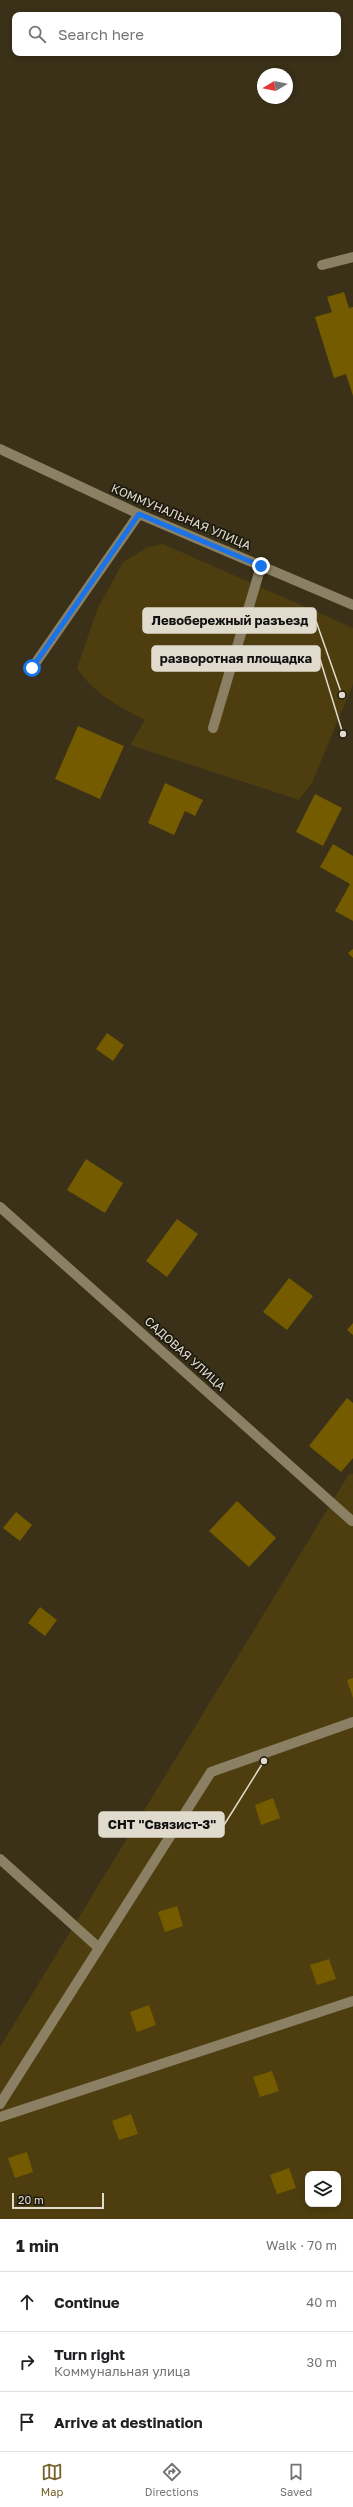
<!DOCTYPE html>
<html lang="en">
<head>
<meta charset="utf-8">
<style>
	:root { --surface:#fff; --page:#f2f2f2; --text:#202124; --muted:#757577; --line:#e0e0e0; --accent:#75622b }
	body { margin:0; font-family:"Golos Text",sans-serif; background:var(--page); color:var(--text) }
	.controls { position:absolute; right:12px; bottom:12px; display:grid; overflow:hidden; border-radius:8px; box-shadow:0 2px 6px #0003 }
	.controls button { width:36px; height:36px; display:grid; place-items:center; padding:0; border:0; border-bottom:1px solid var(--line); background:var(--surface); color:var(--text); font:20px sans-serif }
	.compass { position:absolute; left:257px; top:68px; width:36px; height:36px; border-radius:50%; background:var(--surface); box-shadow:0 2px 6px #0003; rotate:260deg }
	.scale { position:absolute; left:12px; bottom:10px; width:92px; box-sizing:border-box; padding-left:4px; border:2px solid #e1dbcd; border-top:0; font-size:11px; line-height:14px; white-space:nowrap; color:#e1dbcd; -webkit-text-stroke:3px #1d190e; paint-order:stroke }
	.stop { position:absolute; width:12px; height:12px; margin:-9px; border:3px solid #1a73e8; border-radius:50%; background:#fff }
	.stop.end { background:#1a73e8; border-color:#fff; box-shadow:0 1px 4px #0008 }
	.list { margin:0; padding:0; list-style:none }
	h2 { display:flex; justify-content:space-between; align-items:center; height:52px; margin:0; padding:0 16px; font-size:17px }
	h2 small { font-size:13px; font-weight:400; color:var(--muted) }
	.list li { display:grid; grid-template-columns:26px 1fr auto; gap:12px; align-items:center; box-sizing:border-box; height:60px; padding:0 16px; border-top:1px solid var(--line) }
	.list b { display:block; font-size:15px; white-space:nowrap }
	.list p { margin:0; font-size:13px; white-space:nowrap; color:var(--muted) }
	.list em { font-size:13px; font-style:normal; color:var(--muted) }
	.icon { flex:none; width:22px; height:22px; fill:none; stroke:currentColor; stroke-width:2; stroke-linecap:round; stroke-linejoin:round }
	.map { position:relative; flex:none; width:353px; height:2219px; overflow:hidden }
	.search { position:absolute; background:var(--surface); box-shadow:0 2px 6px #0003; left:12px; right:12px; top:12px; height:44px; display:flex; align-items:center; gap:10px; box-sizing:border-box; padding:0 14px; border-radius:8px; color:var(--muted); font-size:15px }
	.sheet { height:232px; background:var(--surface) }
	nav { display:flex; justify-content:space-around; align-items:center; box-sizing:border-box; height:56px; border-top:1px solid var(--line); background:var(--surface); font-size:11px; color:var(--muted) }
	nav a { display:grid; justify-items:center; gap:2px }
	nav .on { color:var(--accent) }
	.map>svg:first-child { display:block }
	.green { fill:#4e3e0f; fill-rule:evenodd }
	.building { fill:#755b00 }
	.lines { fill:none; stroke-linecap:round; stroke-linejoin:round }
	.service { stroke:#8b8064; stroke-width:10 }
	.minor { stroke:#8b8064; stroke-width:10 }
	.route { stroke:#1a73e8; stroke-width:5 }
	.labels { text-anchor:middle; stroke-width:3.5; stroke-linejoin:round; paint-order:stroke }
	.street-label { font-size:12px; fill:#e1dbcd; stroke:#1d190e }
	.leader { fill:none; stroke:#e1dbcd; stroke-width:1.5 }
	.callout-dot { fill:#e1dbcd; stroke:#1d190e; stroke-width:1.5 }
	.callout { fill:#e1dbcd; stroke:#e1dbcd; stroke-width:1.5 }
	.callout-label { font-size:13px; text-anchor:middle; font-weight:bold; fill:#111 }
</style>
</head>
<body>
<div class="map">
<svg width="353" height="2219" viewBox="0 0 353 2219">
	<rect width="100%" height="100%" fill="#3a3118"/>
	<g class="green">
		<path d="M163,544L353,628V684L312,783L299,800L130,745L145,720C119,707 92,692 77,668L98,608L123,562L148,547Z"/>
		<path d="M349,1474H353V2219H0V2047ZM308,2174H338V2204H308Z"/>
	</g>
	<g class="building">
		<polygon points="344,292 349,308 353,307 353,396 346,374 334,378 315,317 332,312 327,297"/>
		<polygon points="78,726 124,746 100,799 55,779"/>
		<polygon points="165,783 203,800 195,816 185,811 174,835 148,823"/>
		<polygon points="315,794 342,808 323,846 296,832"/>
		<polygon points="333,844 353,856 353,921 335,911 350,884 320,867"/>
		<polygon points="353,949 353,958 348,953"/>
		<polygon points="107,1033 124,1045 113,1061 96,1049"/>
		<polygon points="86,1159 123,1183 105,1213 67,1190"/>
		<polygon points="177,1219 198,1234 167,1277 146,1261"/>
		<polygon points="289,1278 313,1296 287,1330 263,1312"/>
		<polygon points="353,1323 353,1335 347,1330"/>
		<polygon points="347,1398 353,1403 353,1458 341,1472 309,1446"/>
		<polygon points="237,1501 276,1538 249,1567 209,1531"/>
		<polygon points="16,1512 32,1525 20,1541 3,1528"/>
		<polygon points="40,1607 57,1620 45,1636 28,1623"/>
		<polygon points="353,1678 353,1698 347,1680"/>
		<polygon points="273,1798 280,1818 261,1825 255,1805"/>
		<polygon points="177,1906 183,1926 165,1932 158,1912"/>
		<polygon points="329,1959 336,1979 317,1985 310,1965"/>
		<polygon points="149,2005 156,2025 137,2032 130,2012"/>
		<polygon points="272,2071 279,2091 260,2097 253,2077"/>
		<polygon points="131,2114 138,2134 119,2140 112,2121"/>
		<polygon points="27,2152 33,2172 15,2178 8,2158"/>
		<polygon points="289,2168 296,2188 277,2194 270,2175"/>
	</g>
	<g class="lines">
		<g class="service">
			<polyline points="322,265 353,257"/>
			<polyline points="32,668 139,514"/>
			<polyline points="213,728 261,566"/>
			<polyline points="0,2104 211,1772 353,1722"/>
			<polyline points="0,2117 353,2001"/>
		</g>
		<g class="minor">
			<polyline points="0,449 139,514 353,605"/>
			<polyline points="0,1207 352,1521"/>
			<polyline points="0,1859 99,1948"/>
		</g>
	</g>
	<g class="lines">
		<polyline class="route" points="32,668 139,514 261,566"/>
	</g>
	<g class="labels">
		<g class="street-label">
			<text transform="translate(181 517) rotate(23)" y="4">КОММУНАЛЬНАЯ УЛИЦА</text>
			<text transform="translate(185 1354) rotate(42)" y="4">САДОВАЯ УЛИЦА</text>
		</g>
	</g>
	<path class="leader" d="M342 695L316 621M343 734L320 659M264 1761L224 1825"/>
	<g class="callout-dot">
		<circle cx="342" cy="695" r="4"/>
		<circle cx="343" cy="734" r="4"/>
		<circle cx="264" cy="1761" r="4"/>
	</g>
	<g class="callout">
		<rect x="143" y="608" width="173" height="25" rx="4"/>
		<rect x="152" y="646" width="168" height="25" rx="4"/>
		<rect x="99" y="1812" width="125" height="25" rx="4"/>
	</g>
	<g class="callout-label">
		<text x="230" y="625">Левобережный разъезд</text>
		<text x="236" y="663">разворотная площадка</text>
		<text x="162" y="1829">СНТ "Связист-3"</text>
	</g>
</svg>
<div class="controls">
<button><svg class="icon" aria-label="layers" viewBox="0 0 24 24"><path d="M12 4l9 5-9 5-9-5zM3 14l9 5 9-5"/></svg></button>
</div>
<svg class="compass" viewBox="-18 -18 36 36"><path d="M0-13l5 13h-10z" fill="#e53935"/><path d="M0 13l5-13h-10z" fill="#757577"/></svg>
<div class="scale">20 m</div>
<div class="stop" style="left:32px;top:668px"></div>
<div class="stop end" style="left:261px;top:566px"></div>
<div class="search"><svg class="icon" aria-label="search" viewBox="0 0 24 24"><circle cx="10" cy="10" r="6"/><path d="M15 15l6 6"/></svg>Search here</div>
</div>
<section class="sheet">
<h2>1 min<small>Walk · 70 m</small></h2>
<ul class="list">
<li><svg class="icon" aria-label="ahead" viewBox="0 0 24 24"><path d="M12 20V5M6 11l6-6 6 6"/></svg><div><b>Continue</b></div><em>40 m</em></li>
<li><svg class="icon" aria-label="right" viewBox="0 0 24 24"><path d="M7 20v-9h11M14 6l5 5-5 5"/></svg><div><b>Turn right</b><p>Коммунальная улица</p></div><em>30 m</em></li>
<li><svg class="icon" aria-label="arrive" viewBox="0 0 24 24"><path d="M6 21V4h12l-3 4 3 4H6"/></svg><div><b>Arrive at destination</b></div></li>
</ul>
</section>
<nav>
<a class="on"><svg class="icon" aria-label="map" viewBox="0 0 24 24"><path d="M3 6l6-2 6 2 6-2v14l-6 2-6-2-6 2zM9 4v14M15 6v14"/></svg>Map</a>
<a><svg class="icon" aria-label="directions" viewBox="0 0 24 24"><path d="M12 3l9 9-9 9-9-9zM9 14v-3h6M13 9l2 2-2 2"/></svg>Directions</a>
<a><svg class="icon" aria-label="saved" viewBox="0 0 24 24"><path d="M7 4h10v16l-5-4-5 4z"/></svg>Saved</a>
</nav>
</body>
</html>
